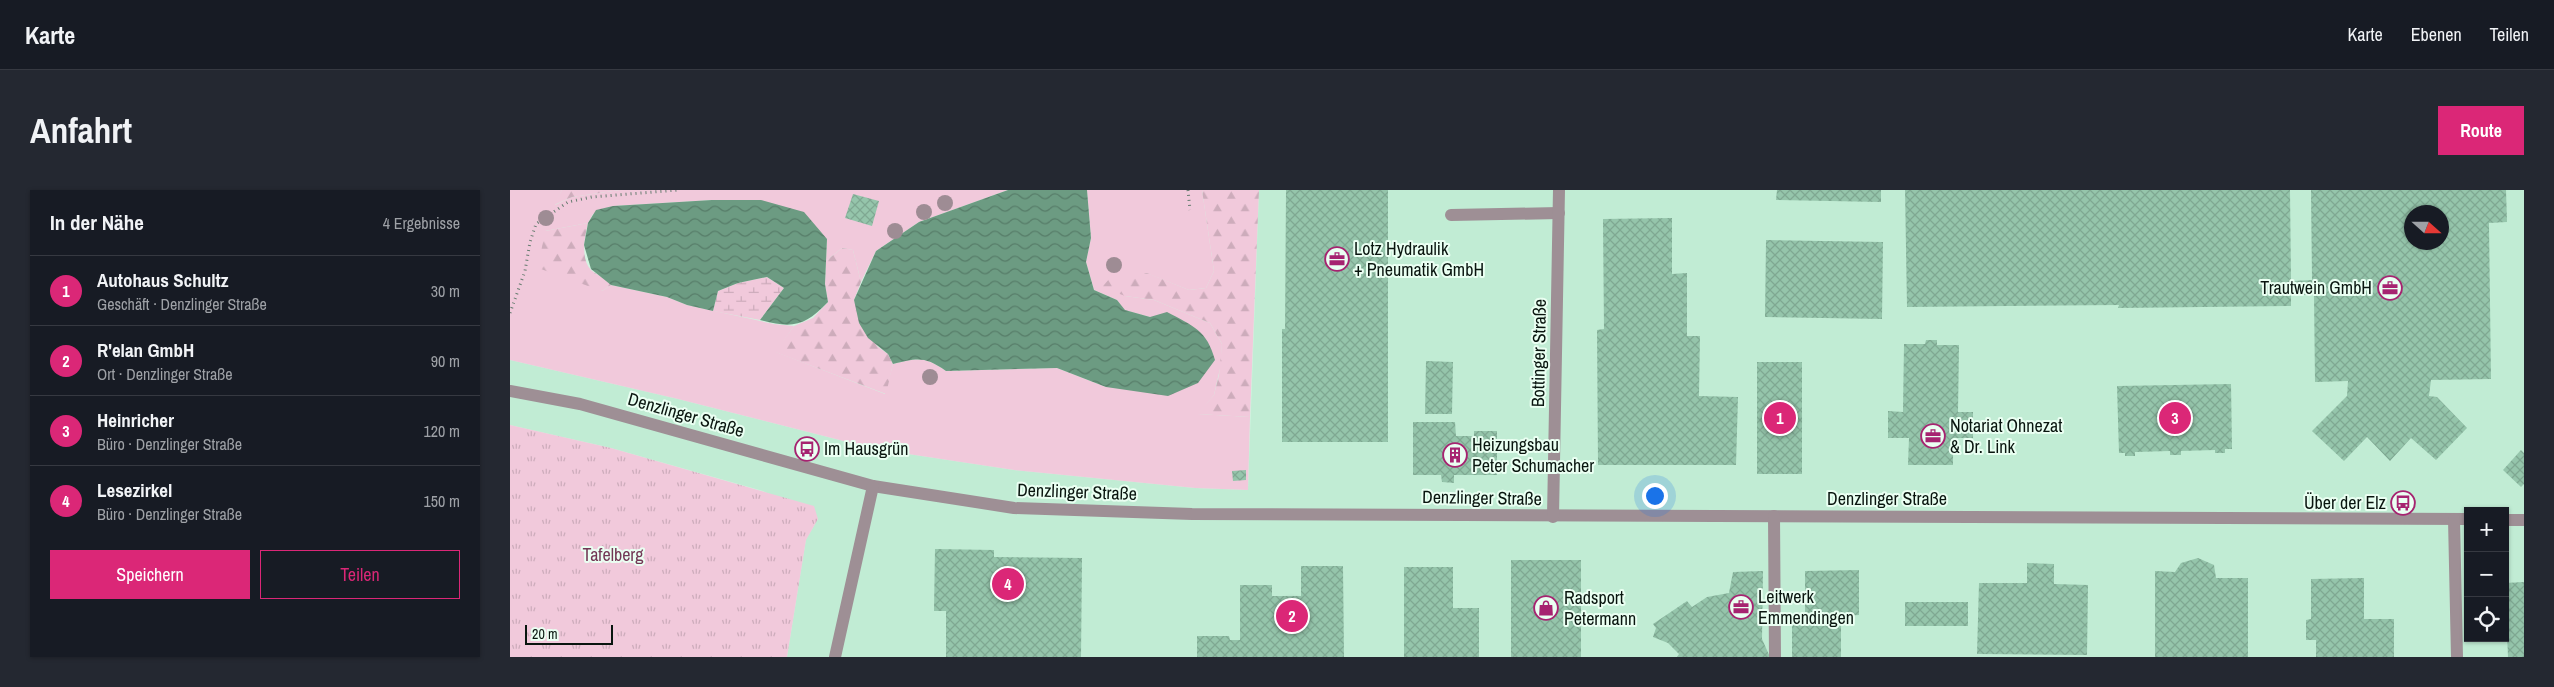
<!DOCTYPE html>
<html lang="de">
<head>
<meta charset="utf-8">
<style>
	:root { --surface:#171b24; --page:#242831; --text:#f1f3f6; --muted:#9ea1a6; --line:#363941; --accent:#db2777 }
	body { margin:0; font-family:"Archivo Narrow",sans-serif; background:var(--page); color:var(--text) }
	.controls { position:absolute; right:15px; bottom:15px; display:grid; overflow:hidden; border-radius:0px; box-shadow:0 1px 4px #0004 }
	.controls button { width:45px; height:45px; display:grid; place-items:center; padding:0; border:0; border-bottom:1px solid var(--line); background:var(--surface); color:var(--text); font:25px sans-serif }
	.compass { position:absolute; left:1894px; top:15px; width:45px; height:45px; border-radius:50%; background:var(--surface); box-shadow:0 1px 4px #0004; rotate:111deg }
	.scale { position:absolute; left:15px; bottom:12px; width:88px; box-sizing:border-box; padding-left:5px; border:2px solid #09150f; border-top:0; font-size:14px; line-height:18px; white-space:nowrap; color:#09150f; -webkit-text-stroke:4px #eafff2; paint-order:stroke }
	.you { position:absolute; left:1144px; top:305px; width:18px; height:18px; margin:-12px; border:4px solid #fff; border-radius:50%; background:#1a73e8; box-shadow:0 0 0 8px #1a73e833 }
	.badge { display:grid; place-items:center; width:32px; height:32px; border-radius:50%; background:var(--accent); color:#fff; font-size:16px; font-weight:700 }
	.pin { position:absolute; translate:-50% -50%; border:2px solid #fff; box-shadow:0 1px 5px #0006 }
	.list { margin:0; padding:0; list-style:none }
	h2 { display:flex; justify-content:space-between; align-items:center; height:65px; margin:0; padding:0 20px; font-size:21px }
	h2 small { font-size:16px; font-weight:400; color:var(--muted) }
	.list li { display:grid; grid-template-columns:32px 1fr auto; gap:15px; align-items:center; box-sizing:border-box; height:70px; padding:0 20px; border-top:1px solid var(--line) }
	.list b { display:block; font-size:19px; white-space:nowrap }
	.list p { margin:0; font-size:16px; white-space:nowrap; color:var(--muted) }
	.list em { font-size:16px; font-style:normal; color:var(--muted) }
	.actions { display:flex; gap:10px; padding:15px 20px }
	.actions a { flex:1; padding:11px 0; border:1px solid var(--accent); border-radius:0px; text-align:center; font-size:18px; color:var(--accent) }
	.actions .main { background:var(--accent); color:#fff }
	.icon { flex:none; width:28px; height:28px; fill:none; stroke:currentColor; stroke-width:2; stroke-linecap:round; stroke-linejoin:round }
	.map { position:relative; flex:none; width:2014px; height:467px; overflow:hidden; border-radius:0px }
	header { display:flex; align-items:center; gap:30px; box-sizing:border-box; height:70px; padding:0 25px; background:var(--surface); border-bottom:1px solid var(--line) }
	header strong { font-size:24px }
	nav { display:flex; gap:28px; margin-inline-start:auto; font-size:18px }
	.intro { display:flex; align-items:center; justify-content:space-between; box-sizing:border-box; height:120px; padding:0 30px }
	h1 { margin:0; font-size:35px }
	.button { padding:12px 22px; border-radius:0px; background:var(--accent); color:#fff; font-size:18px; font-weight:700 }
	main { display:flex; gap:30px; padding:0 30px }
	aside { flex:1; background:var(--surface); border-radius:0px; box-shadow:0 1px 4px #0004 }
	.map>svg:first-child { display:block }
	.built { fill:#c1ecd4; fill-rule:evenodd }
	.grass { fill:#f1c9db }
	.forest { fill:url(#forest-firs) }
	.wetland { fill:url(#wetland-marsh) }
	.park { fill:url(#park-tufts) }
	.water { fill:url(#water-waves) }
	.building { fill:url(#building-cross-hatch); fill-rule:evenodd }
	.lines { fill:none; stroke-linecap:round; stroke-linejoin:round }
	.path { stroke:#667c70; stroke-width:3; stroke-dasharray:1 4; stroke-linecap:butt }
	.minor { stroke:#9e8f95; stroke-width:12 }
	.tree { fill:#9e8c94 }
	.labels { text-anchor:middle; stroke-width:4; stroke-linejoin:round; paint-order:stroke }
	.poi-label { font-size:18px; fill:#09150f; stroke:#eafff2; text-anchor:start }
	.street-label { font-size:18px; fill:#09150f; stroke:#eafff2 }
	.park-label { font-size:18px; fill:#733755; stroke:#eafff2 }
</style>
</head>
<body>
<header>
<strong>Karte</strong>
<nav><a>Karte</a><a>Ebenen</a><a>Teilen</a></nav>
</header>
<div class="intro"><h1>Anfahrt</h1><a class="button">Route</a></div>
<main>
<aside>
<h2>In der Nähe<small>4 Ergebnisse</small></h2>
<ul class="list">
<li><span class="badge">1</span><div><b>Autohaus Schultz</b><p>Geschäft · Denzlinger Straße</p></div><em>30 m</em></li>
<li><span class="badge">2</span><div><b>R'elan GmbH</b><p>Ort · Denzlinger Straße</p></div><em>90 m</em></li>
<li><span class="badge">3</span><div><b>Heinricher</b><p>Büro · Denzlinger Straße</p></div><em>120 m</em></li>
<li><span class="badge">4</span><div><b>Lesezirkel</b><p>Büro · Denzlinger Straße</p></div><em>150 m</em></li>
</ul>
<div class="actions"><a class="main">Speichern</a><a>Teilen</a></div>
</aside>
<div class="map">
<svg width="2014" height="467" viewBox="0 0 2014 467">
	<defs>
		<pattern id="forest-firs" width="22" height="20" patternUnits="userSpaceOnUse" patternTransform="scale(1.25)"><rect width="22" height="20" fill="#f1c9db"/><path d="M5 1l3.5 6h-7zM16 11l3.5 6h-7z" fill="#cdacbb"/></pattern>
		<pattern id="wetland-marsh" width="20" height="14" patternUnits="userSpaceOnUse" patternTransform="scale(1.25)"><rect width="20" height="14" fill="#f1c9db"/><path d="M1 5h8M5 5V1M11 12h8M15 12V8" fill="none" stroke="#cdacbb"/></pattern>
		<pattern id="park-tufts" width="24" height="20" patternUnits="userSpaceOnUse" patternTransform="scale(1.25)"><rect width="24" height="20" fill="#f1c9db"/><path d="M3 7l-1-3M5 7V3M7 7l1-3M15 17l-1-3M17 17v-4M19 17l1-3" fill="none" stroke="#cdacbb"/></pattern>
		<pattern id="water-waves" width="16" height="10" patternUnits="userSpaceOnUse" patternTransform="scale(1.25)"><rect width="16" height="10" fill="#6c9b82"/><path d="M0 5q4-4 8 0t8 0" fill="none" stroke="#577d69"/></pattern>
		<pattern id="building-cross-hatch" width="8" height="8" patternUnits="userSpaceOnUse" patternTransform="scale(1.25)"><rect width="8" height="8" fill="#95c5ab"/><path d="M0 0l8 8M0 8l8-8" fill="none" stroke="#7fa892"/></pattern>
	</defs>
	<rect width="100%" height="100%" fill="#d2f5e1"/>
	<path class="built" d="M749,0H2014V467H277L296,349L308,329L253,301L101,258L0,235V170L168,209L365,259L504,280L685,298L738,300ZM1902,22H1932V52H1902ZM1958,321H1995V448H1958Z"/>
	<path class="grass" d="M0,0H52L45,15L62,7L110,0H498L409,32L366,61L351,92L343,60L332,58L316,71L317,49L202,10L103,16L83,24L78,33L35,41L92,101L101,95L157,107L177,115L264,134L284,136L266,162L375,204L383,174C407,168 415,166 436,181L547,178L596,197L640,127L614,120L607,110L584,100L576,72L581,48L577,0H692L704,81L696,98L679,100L636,83L615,106L644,110L700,133L712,154L711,174L704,205L688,224L740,227L738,300L685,298L504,280L365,259L168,209L0,170Z"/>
	<g class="forest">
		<polygon points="52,0 110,0 62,7 44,15"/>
		<polygon points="692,0 749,0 740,227 687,224 704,205 709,185 712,154 700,133 644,110 615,106 592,97 601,87 637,83 679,100 696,98 704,81"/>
		<path d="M78,33C75,46 70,68 81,80C87,85 95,88 101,95L92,101L28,78L35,41Z"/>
		<polygon points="332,58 343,60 351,92 344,110 367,156 378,164 383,174 376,204 265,162 284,136 303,128 318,112 315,94 316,71"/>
	</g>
	<polygon class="wetland" points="257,87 274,98 250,130 203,121 208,101 228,93"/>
	<polygon class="park" points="0,235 101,258 304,316 308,329 296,350 277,467 0,467"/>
	<g class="water">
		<path d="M498,0H577L581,48L576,72L584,100L607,110L615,120L640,127L657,122C683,136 697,140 705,170L688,193L658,206L596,197L547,178L436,181C415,166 407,168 383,174L378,164L358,148L349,133L344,110L366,61L409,32Z"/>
		<path d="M202,10H251L294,22L317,49L315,94L318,112C295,136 283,139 250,130L274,98L257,87L228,93L208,101L203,121L177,115L157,107L101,95L81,79L74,55L78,33L86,20L103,16Z"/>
	</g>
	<g class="building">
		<polygon points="776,0 878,0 878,252 772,252 772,139 775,139"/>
		<polygon points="1267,0 1371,0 1371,12 1266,10"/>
		<path d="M1395,0H1780L1781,91L1802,90L1801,0H1996L1997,32L1979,33L1981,189L1921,190L1919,206L1927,207L1957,238L1926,270L1901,248L1880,271L1857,247L1834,271L1802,241L1837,206L1838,191L1805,192L1804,105H1781V116L1608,118L1609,115L1397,117ZM1902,22H1932V52H1902Z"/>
		<polygon points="343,4 369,11 362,36 335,28"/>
		<polygon points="1162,28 1162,84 1177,83 1177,146 1190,146 1189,206 1228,207 1226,275 1088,275 1087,140 1094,139 1093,29"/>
		<polygon points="1256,50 1373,52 1372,129 1255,127"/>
		<polygon points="1416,150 1427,150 1427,155 1449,155 1448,222 1463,222 1463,248 1443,248 1443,275 1398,275 1399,248 1378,248 1378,221 1393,222 1394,154 1415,154"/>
		<polygon points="916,171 943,172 942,224 915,224"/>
		<rect x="1247" y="172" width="45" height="112"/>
		<polygon points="1721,194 1722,259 1715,259 1715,263 1705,263 1705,260 1671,261 1671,265 1660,265 1660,261 1625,262 1625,266 1615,266 1615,263 1609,263 1607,196"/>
		<polygon points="903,232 945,232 946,246 964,246 964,241 987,241 987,285 944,285 944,293 932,292 931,285 903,285"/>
		<polygon points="2011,260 2014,263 2014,294 2011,297 1993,280"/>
		<polygon points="736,280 736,290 723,291 722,281"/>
		<polygon points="425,359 484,360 484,367 572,368 571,467 436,467 436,421 424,421"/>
		<polygon points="1688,368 1704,375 1706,388 1738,388 1738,467 1645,467 1645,381 1665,382 1671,373"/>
		<rect x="1001" y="370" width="70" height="97"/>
		<polygon points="1517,373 1544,374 1544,394 1578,395 1577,465 1467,464 1469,393 1517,393"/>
		<polygon points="791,376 833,376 834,467 687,467 687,446 719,446 720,450 730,450 730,395 762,395 762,406 791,406"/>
		<polygon points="894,377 943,377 943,418 969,418 969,467 894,467"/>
		<polygon points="1349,380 1349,425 1331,426 1331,467 1282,467 1282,426 1295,426 1295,381"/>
		<polygon points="1253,381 1252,449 1260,467 1167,467 1169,464 1158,453 1143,447 1146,438 1143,434 1177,411 1182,417 1197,407 1219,403 1223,382"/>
		<polygon points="1854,388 1854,429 1884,429 1884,467 1806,467 1806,450 1796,450 1796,430 1801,429 1801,389"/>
		<polygon points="2014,392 2014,467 1998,467 1995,393"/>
		<rect x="1395" y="412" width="63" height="24"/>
	</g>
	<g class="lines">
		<g class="path">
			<polyline points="678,0 680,20"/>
			<polyline points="0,123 15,81 20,52 26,34 58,12 82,7 168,0"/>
		</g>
		<g class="minor">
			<polyline points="941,25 1049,23"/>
			<polyline points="0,201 70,214 363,296 504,318 682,324 1958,329"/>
			<polyline points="1264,326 1265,467"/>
			<polyline points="1043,327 1049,0"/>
			<polyline points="1944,329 1947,467"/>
			<polyline points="1995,330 2014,330"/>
			<polyline points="325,467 363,296"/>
		</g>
	</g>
	<g class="tree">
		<circle cx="435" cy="13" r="8"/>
		<circle cx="414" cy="22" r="8"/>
		<circle cx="36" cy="28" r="8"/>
		<circle cx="385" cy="41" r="8"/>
		<circle cx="604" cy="75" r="8"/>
		<circle cx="420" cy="187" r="8"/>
	</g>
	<defs>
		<g id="office-ring" transform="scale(1.25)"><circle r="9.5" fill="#eafff2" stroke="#a62370" stroke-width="1.5"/><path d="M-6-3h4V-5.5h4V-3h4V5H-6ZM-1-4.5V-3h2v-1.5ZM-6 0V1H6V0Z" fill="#a62370"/></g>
		<g id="bus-ring" transform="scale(1.25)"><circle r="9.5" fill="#eafff2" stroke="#a62370" stroke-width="1.5"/><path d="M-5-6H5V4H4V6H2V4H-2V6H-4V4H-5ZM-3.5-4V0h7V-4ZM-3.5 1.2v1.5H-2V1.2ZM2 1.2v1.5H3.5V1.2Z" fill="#a62370"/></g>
		<g id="building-ring" transform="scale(1.25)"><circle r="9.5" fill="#eafff2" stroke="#a62370" stroke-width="1.5"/><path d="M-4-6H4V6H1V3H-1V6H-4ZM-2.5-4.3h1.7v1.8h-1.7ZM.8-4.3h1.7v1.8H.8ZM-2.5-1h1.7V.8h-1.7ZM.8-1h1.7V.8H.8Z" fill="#a62370"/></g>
		<g id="shop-ring" transform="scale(1.25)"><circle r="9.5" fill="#eafff2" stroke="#a62370" stroke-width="1.5"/><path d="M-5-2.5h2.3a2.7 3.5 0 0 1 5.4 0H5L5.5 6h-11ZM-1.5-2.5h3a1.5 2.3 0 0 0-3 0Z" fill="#a62370"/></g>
	</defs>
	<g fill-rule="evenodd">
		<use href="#office-ring" x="827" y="69"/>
		<use href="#office-ring" x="1880" y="98"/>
		<use href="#office-ring" x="1423" y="246"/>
		<use href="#bus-ring" x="297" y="259"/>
		<use href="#building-ring" x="945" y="265"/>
		<use href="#bus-ring" x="1893" y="313"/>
		<use href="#office-ring" x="1231" y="417"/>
		<use href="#shop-ring" x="1036" y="418"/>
	</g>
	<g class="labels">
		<g class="poi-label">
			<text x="844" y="65">Lotz Hydraulik<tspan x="844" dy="21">+ Pneumatik GmbH</tspan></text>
			<text x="1862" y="104" text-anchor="end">Trautwein GmbH</text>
			<text x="1440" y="242">Notariat Ohnezat<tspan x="1440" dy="21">&amp; Dr. Link</tspan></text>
			<text x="962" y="261">Heizungsbau<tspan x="962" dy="21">Peter Schumacher</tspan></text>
			<text x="314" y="265">Im Hausgrün</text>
			<text x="1876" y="319" text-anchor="end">Über der Elz</text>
			<text x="1248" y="413">Leitwerk<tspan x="1248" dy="21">Emmendingen</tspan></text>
			<text x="1054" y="414">Radsport<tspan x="1054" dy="21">Petermann</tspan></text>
		</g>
		<g class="street-label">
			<text transform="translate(1029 163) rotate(-89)" y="6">Bottinger Straße</text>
			<text transform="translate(176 225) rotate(16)" y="6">Denzlinger Straße</text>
			<text transform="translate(567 302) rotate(2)" y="6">Denzlinger Straße</text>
			<text transform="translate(972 308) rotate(1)" y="6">Denzlinger Straße</text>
			<text x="1377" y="315">Denzlinger Straße</text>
		</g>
		<g class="park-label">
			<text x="103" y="371">Tafelberg</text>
		</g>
	</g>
</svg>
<div class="controls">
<button>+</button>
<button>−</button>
<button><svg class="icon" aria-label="locate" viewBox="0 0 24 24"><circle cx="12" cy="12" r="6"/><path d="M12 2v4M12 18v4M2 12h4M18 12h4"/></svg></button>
</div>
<svg class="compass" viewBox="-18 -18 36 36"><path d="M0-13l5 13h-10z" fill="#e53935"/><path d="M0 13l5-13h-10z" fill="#9ea1a6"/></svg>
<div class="scale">20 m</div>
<div class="you"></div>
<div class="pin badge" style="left:1270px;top:228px">1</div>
<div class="pin badge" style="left:782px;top:426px">2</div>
<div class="pin badge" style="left:1665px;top:228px">3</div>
<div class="pin badge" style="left:498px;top:394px">4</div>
</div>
</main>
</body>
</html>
